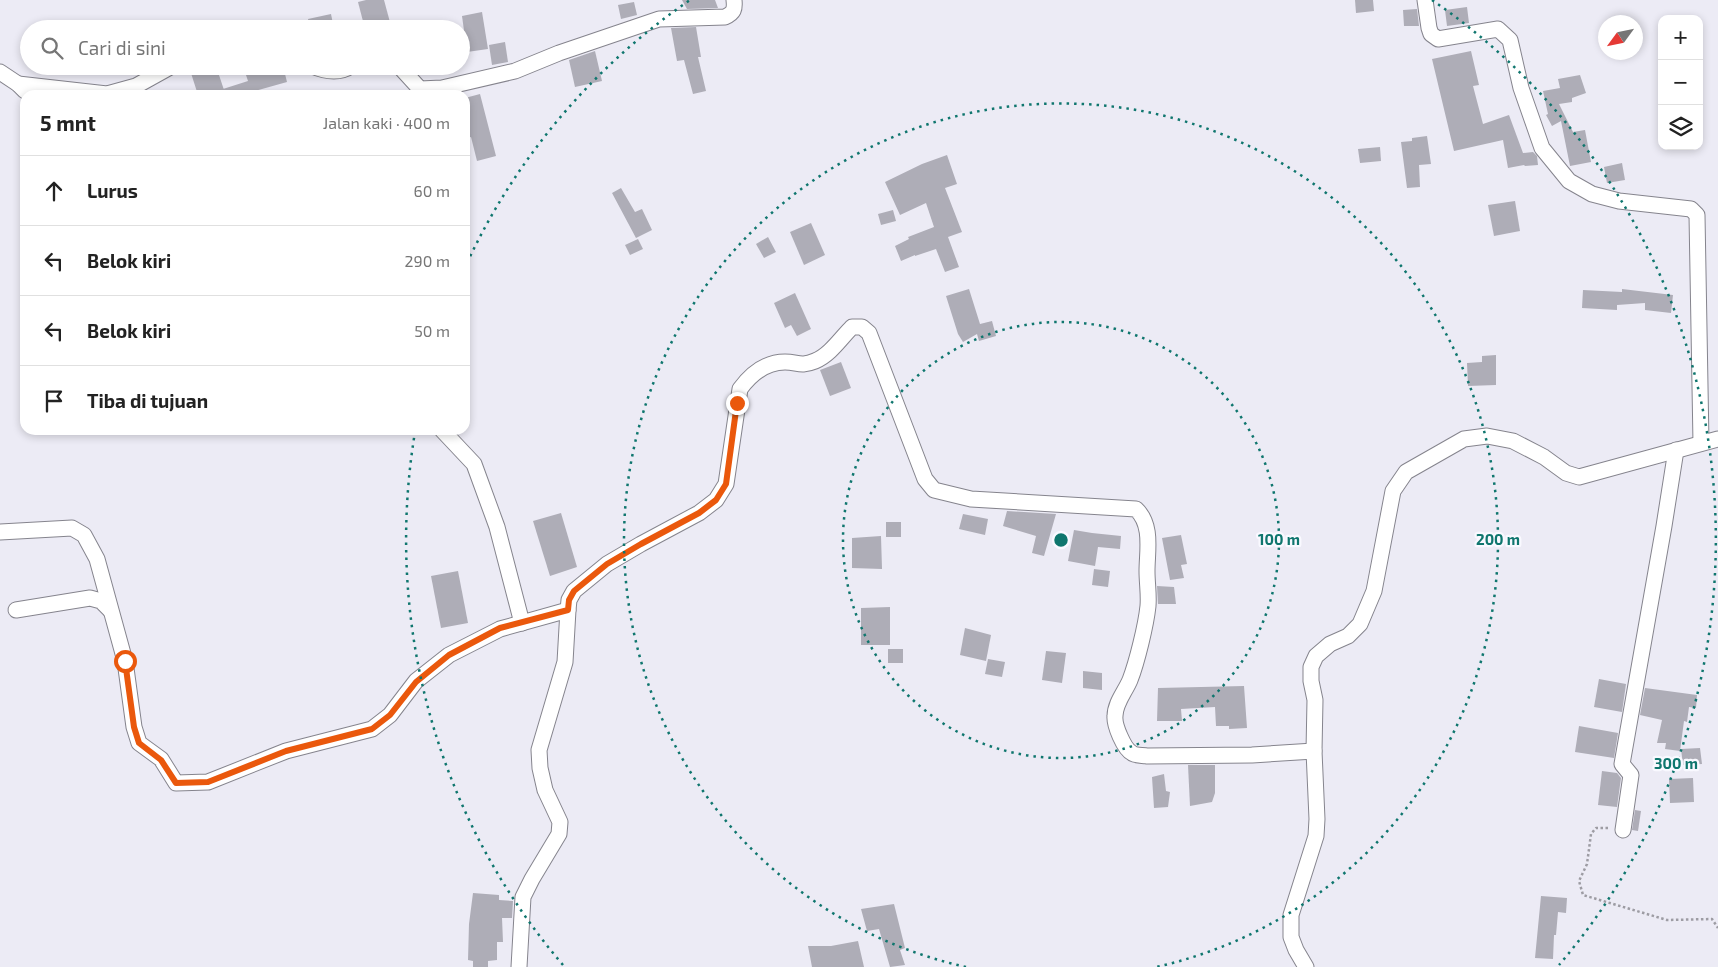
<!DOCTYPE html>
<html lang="id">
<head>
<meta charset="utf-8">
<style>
	:root { --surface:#fff; --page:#f2f2f2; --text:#222; --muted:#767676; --line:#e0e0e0 }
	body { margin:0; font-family:"Exo 2",sans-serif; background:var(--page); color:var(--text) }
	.controls { position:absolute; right:15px; top:15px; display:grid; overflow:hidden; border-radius:10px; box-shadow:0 2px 8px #0003 }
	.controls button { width:45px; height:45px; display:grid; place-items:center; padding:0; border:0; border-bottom:1px solid var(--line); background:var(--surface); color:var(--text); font:25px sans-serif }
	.compass { position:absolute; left:1598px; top:15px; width:45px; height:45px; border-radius:50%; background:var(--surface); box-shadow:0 2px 8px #0003; rotate:237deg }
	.stop { position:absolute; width:15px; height:15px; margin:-11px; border:4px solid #ea580c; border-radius:50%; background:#fff }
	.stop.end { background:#ea580c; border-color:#fff; box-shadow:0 1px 5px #0008 }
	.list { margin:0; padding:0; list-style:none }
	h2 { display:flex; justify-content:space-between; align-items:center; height:65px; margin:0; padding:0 20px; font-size:21px }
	h2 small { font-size:16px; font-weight:400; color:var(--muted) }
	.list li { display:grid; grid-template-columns:32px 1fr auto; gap:15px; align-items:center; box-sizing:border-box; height:70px; padding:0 20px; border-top:1px solid var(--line) }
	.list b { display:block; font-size:19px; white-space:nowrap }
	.list em { font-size:16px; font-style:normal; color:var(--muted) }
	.icon { flex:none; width:28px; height:28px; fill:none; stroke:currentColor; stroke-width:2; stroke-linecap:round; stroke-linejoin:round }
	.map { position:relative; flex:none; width:1718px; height:967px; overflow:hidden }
	.search { position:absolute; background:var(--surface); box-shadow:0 2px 8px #0003; left:20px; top:20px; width:450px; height:55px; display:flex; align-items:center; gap:12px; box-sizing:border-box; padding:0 18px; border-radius:28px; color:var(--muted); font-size:19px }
	.panel { position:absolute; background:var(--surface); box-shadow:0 2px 8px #0003; left:20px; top:90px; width:450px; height:345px; border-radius:15px }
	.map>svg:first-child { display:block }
	.building { fill:#aeadb7 }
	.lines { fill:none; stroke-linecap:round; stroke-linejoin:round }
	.street-casing { stroke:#85848d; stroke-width:17 }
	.path { stroke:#9d9ca3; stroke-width:2.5; stroke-dasharray:2.5 2.5; stroke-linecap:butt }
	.street { stroke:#fff; stroke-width:15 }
	.route { stroke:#ea580c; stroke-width:6 }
	.ring { fill:none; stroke:#0f766e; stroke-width:2.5; stroke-dasharray:2.5 5 }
	.centre { fill:#0f766e; stroke:#f9f9ff; stroke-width:2.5 }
	.ring-label { font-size:15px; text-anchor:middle; font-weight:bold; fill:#0f766e; stroke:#f9f9ff; stroke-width:4.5; stroke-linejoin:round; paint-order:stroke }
</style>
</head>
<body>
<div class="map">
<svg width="1718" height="967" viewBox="0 0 1718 967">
	<rect width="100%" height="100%" fill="#ecebf5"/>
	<g class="building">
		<polygon points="366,0 384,0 391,26 378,29 365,29 358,2"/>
		<polygon points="682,0 715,0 718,8 687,9"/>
		<polygon points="1355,0 1373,0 1374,11 1356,13"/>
		<polygon points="634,2 637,15 621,19 618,5"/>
		<polygon points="1467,7 1469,23 1447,26 1445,10"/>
		<polygon points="1417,9 1419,26 1404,26 1403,10"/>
		<polygon points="482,12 488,49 467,52 462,16"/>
		<polygon points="331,14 334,29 310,29 308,19"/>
		<polygon points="696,27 701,57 698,57 706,91 693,94 684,60 677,61 671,28"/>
		<polygon points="505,42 508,62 492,65 489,45"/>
		<polygon points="595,51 602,81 575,87 569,60"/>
		<polygon points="1471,51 1479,85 1473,86 1483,124 1509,115 1523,153 1533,152 1537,156 1538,165 1525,166 1524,165 1508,168 1503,140 1454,151 1432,59"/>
		<polygon points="204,66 216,66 225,93 223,89 248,81 243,66 283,66 287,82 240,95 198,95 190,70"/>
		<polygon points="1580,75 1586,93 1572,98 1572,102 1559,104 1573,132 1585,130 1591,162 1570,166 1561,121 1552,126 1546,115 1548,114 1543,91 1560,88 1558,79"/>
		<polygon points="480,94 496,156 477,161 471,137 465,139 465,98"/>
		<polygon points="1427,136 1431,164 1419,165 1420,187 1407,188 1401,142 1412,141 1412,138"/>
		<polygon points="1380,147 1381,161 1360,163 1358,149"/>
		<polygon points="947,155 957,184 945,188 962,232 948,237 959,267 945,272 936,249 915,256 915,255 901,261 895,246 909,239 908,237 934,227 926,203 900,215 885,182 922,164"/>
		<polygon points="1622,163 1625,180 1607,183 1604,167"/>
		<polygon points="621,188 635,212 642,209 652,230 636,238 612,193"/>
		<polygon points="1515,201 1520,231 1494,236 1488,205"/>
		<polygon points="893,210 896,221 881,225 878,214"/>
		<polygon points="811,223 825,255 804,265 790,232"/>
		<polygon points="768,237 776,252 764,258 756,244"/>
		<polygon points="638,239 643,249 630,255 625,245"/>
		<polygon points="969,289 980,324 992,321 996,336 979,341 977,334 963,342 958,334 946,296"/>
		<polygon points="1622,289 1673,295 1671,313 1645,310 1645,303 1617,305 1617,310 1582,308 1583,290 1622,292"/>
		<polygon points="795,293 811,329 797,336 791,325 785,328 774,303"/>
		<polygon points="1496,355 1496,385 1468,386 1467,363 1482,362 1482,356"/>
		<polygon points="841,362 851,388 830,396 820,370"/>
		<polygon points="1007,511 1056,514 1044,556 1032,553 1036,536 1003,526"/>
		<polygon points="561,513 577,567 550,576 533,521"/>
		<polygon points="963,514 988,519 985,535 959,529"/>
		<rect x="886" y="522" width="15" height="15"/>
		<polygon points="1074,530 1092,533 1121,536 1120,549 1098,547 1095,566 1068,561"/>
		<polygon points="1181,535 1187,564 1181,565 1184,578 1170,580 1162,538"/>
		<polygon points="881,536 882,569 852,568 852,538"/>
		<polygon points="1094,569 1110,571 1108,587 1092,585"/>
		<polygon points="458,571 468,623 441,628 431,576"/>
		<polygon points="1157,586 1174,587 1176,604 1158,604"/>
		<polygon points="890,607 890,645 861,645 861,608"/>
		<polygon points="965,628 991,635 986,661 960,655"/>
		<rect x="888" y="649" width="15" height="14"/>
		<polygon points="1046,651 1066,653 1062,683 1042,680"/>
		<polygon points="988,659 1005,662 1002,677 985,674"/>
		<polygon points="1083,671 1102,673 1102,690 1083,688"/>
		<polygon points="1599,679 1626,684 1622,712 1594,707"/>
		<polygon points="1244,686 1247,728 1229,729 1229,726 1216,726 1215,707 1181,709 1182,721 1157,721 1158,688"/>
		<polygon points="1645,688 1697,695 1696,708 1689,707 1687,722 1684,721 1680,751 1665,749 1666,743 1657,743 1662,720 1640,715"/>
		<polygon points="1579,726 1618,733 1614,758 1575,752"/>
		<polygon points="1700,748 1702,764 1683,765 1681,749"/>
		<polygon points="1188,765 1215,765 1215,793 1212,802 1190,806"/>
		<polygon points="1602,771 1617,773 1621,778 1617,807 1598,805"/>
		<polygon points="1164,774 1166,791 1170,792 1168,807 1154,808 1152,777"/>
		<polygon points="1693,778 1694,802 1670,803 1669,779"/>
		<polygon points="1635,810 1641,811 1638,831 1632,830"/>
		<polygon points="473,893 499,895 499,900 513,901 512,918 502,918 503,942 497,942 497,960 488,961 488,967 473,967 473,961 468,960 469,924"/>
		<polygon points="1541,896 1567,898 1566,913 1558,912 1556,935 1554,935 1553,959 1535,958"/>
		<polygon points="894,904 905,948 900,950 905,965 890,967 879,929 867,931 861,909"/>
		<polygon points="858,941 864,967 812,967 808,946 831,946"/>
	</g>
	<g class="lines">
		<g class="street-casing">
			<g id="street">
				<polyline points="1425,0 1429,28 1431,34 1438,39 1498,29 1510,40 1521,88 1542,148 1569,181 1592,194 1619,201 1691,209 1697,215 1701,443"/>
				<path d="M312,66C324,71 339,74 351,66"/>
				<path d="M399,66L420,89L442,88L515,71L559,53L659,19L725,17C734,13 735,9 734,0"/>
				<polyline points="0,72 18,84 25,91"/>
				<polyline points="18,84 107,94 136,86 172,66"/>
				<polyline points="442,430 474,464 497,527 522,623"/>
				<path d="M0,532L72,528L84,535L97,559L125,661L134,727L139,743L161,759L176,783L208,782L286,751L372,729L390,715L416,681L449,655L500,629L568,610L569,600L574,591L607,564L641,544L699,513L716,500L726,484L740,389C751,374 765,362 785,362C798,362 800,367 815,361C830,355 841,338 852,327H862L869,333L925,479L934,490L971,499L1136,509C1153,525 1147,551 1147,571C1147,583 1149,595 1148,606C1146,625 1137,662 1130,680C1125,692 1115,703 1115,716C1114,725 1124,749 1132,753C1135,756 1143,755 1147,756L1252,755L1314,751"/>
				<polyline points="16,610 90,598 101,601 110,610"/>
				<polyline points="1623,830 1631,775 1622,764 1664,526 1676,450"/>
				<polyline points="519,967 523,897 532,879 559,834 560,822 545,790 540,768 539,750 565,662 568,610"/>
				<polyline points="1306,967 1296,950 1291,937 1291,915 1316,836 1317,819 1314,751 1315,700 1311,681 1311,667 1316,656 1330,644 1348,636 1360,624 1374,591 1393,491 1406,472 1464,439 1487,436 1513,441 1544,457 1566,473 1579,477 1718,439"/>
			</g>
		</g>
		<polyline class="path" points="1608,828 1596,828 1591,834 1587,864 1579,881 1583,895 1667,920 1712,919 1718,928"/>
		<use href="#street" class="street"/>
	</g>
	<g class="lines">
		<polyline class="route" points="125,661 134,727 139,743 161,760 176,783 208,782 286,751 372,729 390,715 416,682 449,655 500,628 568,610 569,600 574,591 607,564 641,544 699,513 716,500 726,484 737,403"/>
	</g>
	<g class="ring">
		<circle cx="1061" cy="540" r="218"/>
		<path d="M966 967A437 437 0 1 1 1156 967"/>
		<path d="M563 965A655 655 0 0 1 415 432M467 263A655 655 0 0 1 690 0M1432 0A655 655 0 0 1 1559 965"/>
	</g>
	<circle cx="1061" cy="540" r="8" class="centre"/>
	<g class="ring-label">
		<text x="1279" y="545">100 m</text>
		<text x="1498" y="545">200 m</text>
		<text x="1676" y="769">300 m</text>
	</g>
</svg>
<div class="controls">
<button>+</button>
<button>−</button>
<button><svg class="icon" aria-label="layers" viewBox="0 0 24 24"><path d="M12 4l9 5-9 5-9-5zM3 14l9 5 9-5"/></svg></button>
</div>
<svg class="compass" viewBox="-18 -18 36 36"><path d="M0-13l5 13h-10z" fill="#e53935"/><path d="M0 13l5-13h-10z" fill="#767676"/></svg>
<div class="stop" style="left:125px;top:661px"></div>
<div class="stop end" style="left:737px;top:403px"></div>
<div class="search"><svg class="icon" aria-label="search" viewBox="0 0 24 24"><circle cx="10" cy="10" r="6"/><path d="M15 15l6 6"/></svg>Cari di sini</div>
<section class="panel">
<h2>5 mnt<small>Jalan kaki · 400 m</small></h2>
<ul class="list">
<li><svg class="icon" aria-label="ahead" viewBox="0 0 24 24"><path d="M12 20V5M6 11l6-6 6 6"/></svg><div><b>Lurus</b></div><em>60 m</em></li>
<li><svg class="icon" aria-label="left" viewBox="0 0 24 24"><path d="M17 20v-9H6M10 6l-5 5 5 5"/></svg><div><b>Belok kiri</b></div><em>290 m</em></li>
<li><svg class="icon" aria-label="left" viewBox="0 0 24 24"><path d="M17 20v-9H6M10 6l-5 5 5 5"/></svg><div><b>Belok kiri</b></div><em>50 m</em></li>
<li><svg class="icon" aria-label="arrive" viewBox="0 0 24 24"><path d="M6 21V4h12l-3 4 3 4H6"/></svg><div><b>Tiba di tujuan</b></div></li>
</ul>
</section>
</div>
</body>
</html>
